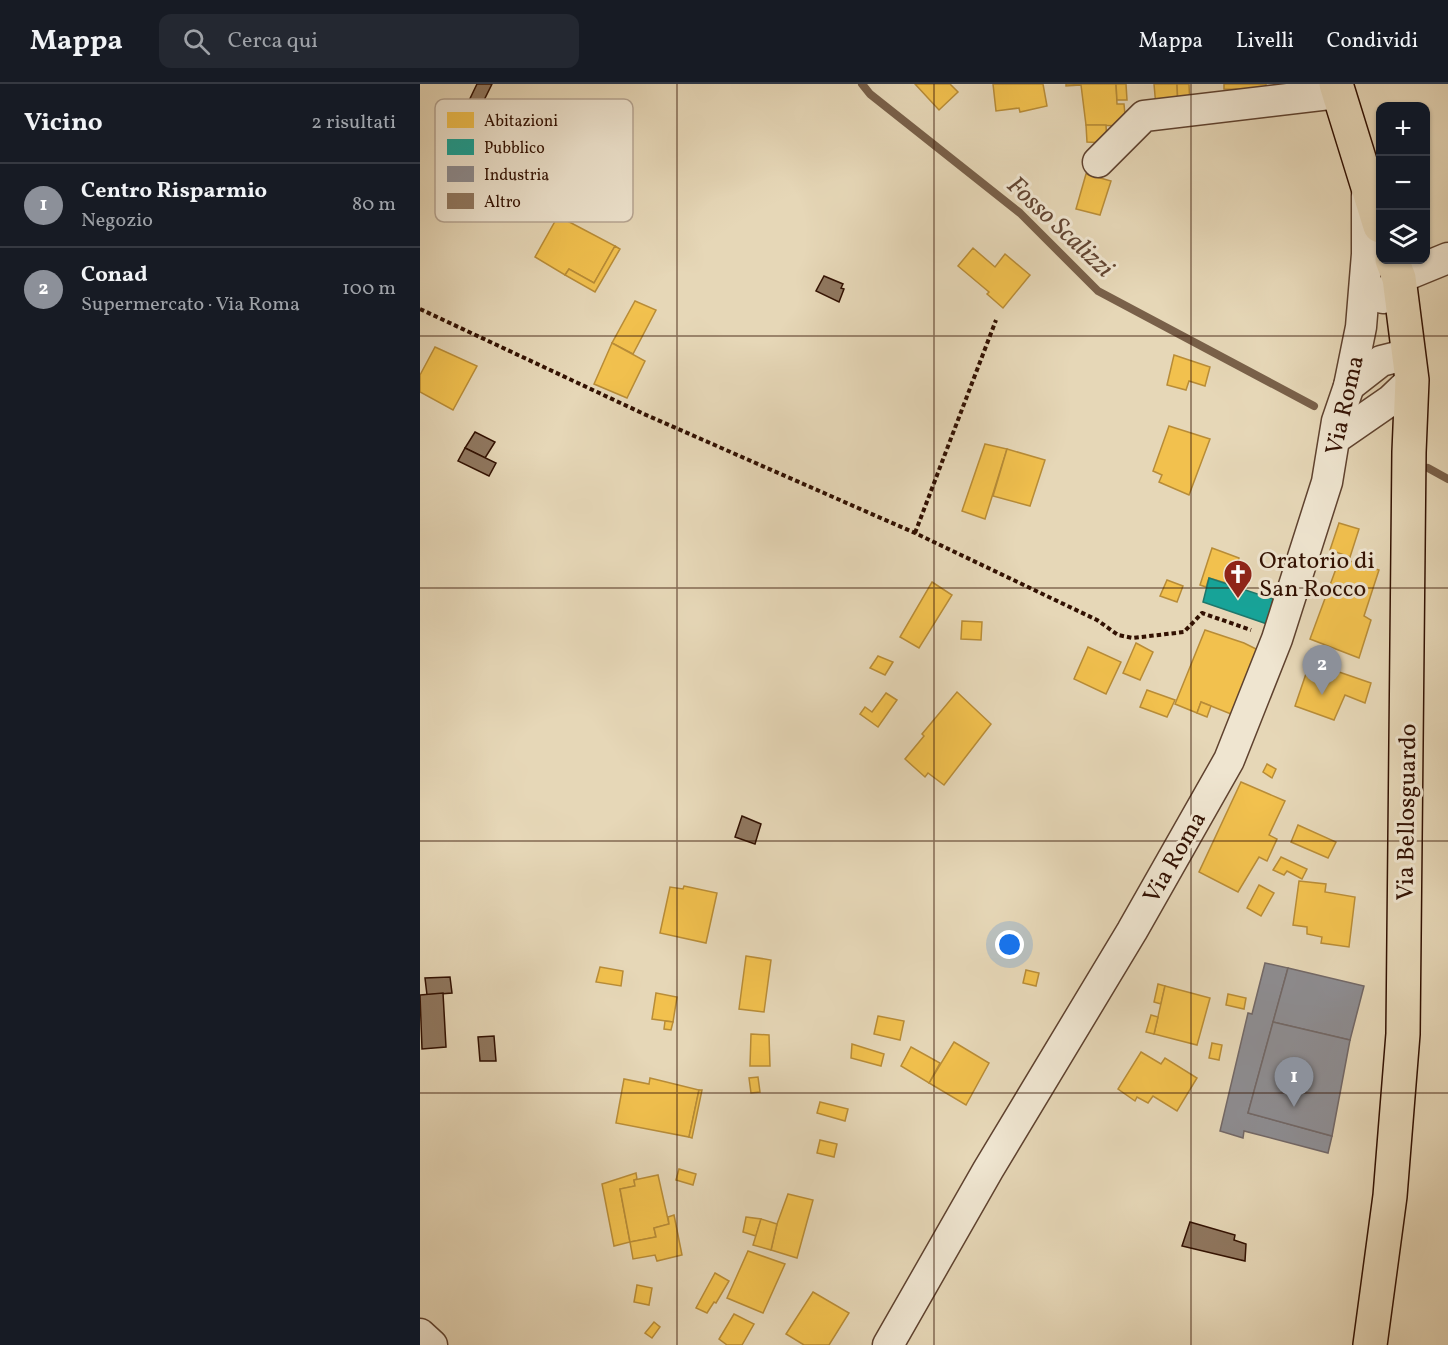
<!DOCTYPE html>
<html lang="it">
<head>
<meta charset="utf-8">
<style>
	:root { --surface:#171b24; --page:#242831; --text:#f1f3f6; --muted:#9ea1a6; --line:#363941; --accent:#8c9099 }
	body { margin:0; font-family:Vollkorn,serif; background:var(--page); color:var(--text) }
	.controls { position:absolute; right:18px; top:18px; display:grid; overflow:hidden; border-radius:12px; box-shadow:0 2px 4px #0004 }
	.controls button { width:54px; height:54px; display:grid; place-items:center; padding:0; border:0; border-bottom:2px solid var(--line); background:var(--surface); color:var(--text); font:30px sans-serif }
	.you { position:absolute; left:590px; top:861px; width:21px; height:21px; margin:-15px; border:4px solid #fff; border-radius:50%; background:#1a73e8; box-shadow:0 0 0 9px #1a73e833 }
	.badge { display:grid; place-items:center; width:39px; height:39px; border-radius:50%; background:var(--accent); color:#fff; font-size:20px; font-weight:700 }
	.pin { position:absolute; translate:-50% -50px; filter:drop-shadow(0 2px 3px #0008) }
	.pin::after { content:''; position:absolute; top:32px; width:21px; height:18px; background:inherit; clip-path:polygon(0 0,100% 0,50% 100%) }
	.list { margin:0; padding:0; list-style:none }
	h2 { display:flex; justify-content:space-between; align-items:center; height:78px; margin:0; padding:0 24px; font-size:26px }
	h2 small { font-size:20px; font-weight:400; color:var(--muted) }
	.list li { display:grid; grid-template-columns:39px 1fr auto; gap:18px; align-items:center; box-sizing:border-box; height:84px; padding:0 24px; border-top:2px solid var(--line) }
	.list b { display:block; font-size:22px; white-space:nowrap }
	.list p { margin:0; font-size:20px; white-space:nowrap; color:var(--muted) }
	.list em { font-size:20px; font-style:normal; color:var(--muted) }
	.icon { flex:none; width:33px; height:33px; fill:none; stroke:currentColor; stroke-width:2; stroke-linecap:round; stroke-linejoin:round }
	.map { position:relative; flex:none; width:1028px; height:1261px; overflow:hidden }
	header { display:flex; align-items:center; gap:36px; box-sizing:border-box; height:84px; padding:0 30px; background:var(--surface); border-bottom:2px solid var(--line) }
	header strong { font-size:28px }
	nav { display:flex; gap:33px; margin-inline-start:auto; font-size:21px }
	.search { width:420px; height:54px; background:var(--page); display:flex; align-items:center; gap:15px; box-sizing:border-box; padding:0 21px; border-radius:12px; color:var(--muted); font-size:22px }
	main { display:flex }
	aside { flex:1; background:var(--surface) }
	.map>svg:first-child { display:block }
	.homes { fill:#f2c14e; stroke:#b88c37; stroke-width:1.5 }
	.public { fill:#17a398; stroke:#1f776b; stroke-width:1.5 }
	.industry { fill:#8d8d92; stroke:#726867; stroke-width:1.5 }
	.lines { fill:none; stroke-linecap:round; stroke-linejoin:round }
	.stream { stroke:#796049; stroke-width:8 }
	.building { fill:#907860; stroke:#321102; stroke-width:1.5 }
	.minor-casing { stroke:#5f422f; stroke-width:33 }
	.major-casing { stroke:#321102; stroke-width:36 }
	.path { stroke:#321102; stroke-width:4; stroke-dasharray:4.5 3; stroke-linecap:butt }
	.minor { stroke:#efe5d0; stroke-width:30 }
	.major { stroke:#e6d7b7; stroke-width:33 }
	.grid { fill:none; stroke:#321102; stroke-width:1.5; stroke-opacity:0.55 }
	.labels { text-anchor:middle; stroke-width:6; stroke-linejoin:round; paint-order:stroke }
	.street-label { font-size:24px; fill:#321102; stroke:#efe5d0 }
	.poi-label { font-size:24px; fill:#321102; stroke:#efe5d0; text-anchor:start }
	.water-label { font-size:26px; font-style:italic; fill:#624532; stroke:#efe5d0 }
	.key { fill:#efe5d0; stroke:#b6a592; stroke-width:1.5 }
	.key-label { font-size:16px; fill:#321102 }
</style>
</head>
<body>
<header>
<strong>Mappa</strong>
<div class="search"><svg class="icon" aria-label="search" viewBox="0 0 24 24"><circle cx="10" cy="10" r="6"/><path d="M15 15l6 6"/></svg>Cerca qui</div>
<nav><a>Mappa</a><a>Livelli</a><a>Condividi</a></nav>
</header>
<main>
<aside>
<h2>Vicino<small>2 risultati</small></h2>
<ul class="list">
<li><span class="badge">1</span><div><b>Centro Risparmio</b><p>Negozio</p></div><em>80 m</em></li>
<li><span class="badge">2</span><div><b>Conad</b><p>Supermercato · Via Roma</p></div><em>100 m</em></li>
</ul>
</aside>
<div class="map">
<svg width="1028" height="1261" viewBox="0 0 1028 1261">
	<rect width="100%" height="100%" fill="#e6d7b7"/>
	<filter id="stains"><feTurbulence type="fractalNoise" baseFrequency=".00333" numOctaves="4"/><feColorMatrix values="0 0 0 0 .2 0 0 0 0 .09 0 0 0 0 .02 0 0 0 .5 -.17"/></filter>
	<radialGradient id="worn" r=".72"><stop offset=".6" stop-color="#630" stop-opacity="0"/><stop offset="1" stop-color="#630" stop-opacity=".3"/></radialGradient>
	<g class="homes">
		<polygon points="495,0 530,0 538,8 519,26"/>
		<polygon points="573,0 623,0 627,22 600,28 599,24 576,27"/>
		<polygon points="646,0 696,0 697,20 704,20 706,42 666,41 661,1 646,2"/>
		<polygon points="696,0 706,0 707,16 697,16"/>
		<polygon points="734,0 757,0 758,23 736,23"/>
		<polygon points="757,0 769,0 770,23 758,23"/>
		<polygon points="804,0 846,0 846,6 804,5"/>
		<polygon points="666,41 686,41 687,59 667,58"/>
		<polygon points="666,90 691,97 680,131 656,125"/>
		<polygon points="138,132 195,162 174,199 149,185 145,191 115,173"/>
		<polygon points="195,162 200,165 175,208 145,191 149,185 174,199"/>
		<polygon points="553,164 575,183 585,170 610,191 583,224 567,210 569,208 538,182"/>
		<polygon points="215,217 236,226 213,270 192,259"/>
		<polygon points="192,259 225,277 207,314 174,300"/>
		<polygon points="15,263 57,282 33,326 0,308 0,291"/>
		<polygon points="754,271 790,283 785,302 769,297 766,306 747,301"/>
		<polygon points="749,342 790,355 769,411 739,398 742,391 733,387"/>
		<polygon points="565,360 587,365 565,435 542,427"/>
		<polygon points="587,365 625,376 610,422 573,412"/>
		<polygon points="919,439 939,445 930,473 910,466"/>
		<polygon points="792,464 819,474 813,501 789,494 786,503 780,501"/>
		<polygon points="920,474 959,486 944,532 951,536 939,574 890,555"/>
		<polygon points="747,496 763,502 757,518 740,512"/>
		<polygon points="512,498 532,511 499,564 480,553"/>
		<polygon points="542,537 562,538 561,556 541,555"/>
		<polygon points="785,546 824,559 838,566 816,632 781,618 777,629 755,620"/>
		<polygon points="716,559 733,568 720,596 703,589"/>
		<polygon points="668,563 701,578 686,610 654,595"/>
		<polygon points="458,572 473,578 465,591 450,584"/>
		<polygon points="890,578 951,599 945,619 925,611 914,636 875,622"/>
		<polygon points="727,606 755,616 747,633 720,623"/>
		<polygon points="537,608 571,640 524,701 508,689 505,693 485,675 504,652 502,650"/>
		<polygon points="466,609 477,616 458,643 440,630 445,623 452,628"/>
		<polygon points="781,618 791,622 787,633 777,629"/>
		<polygon points="847,680 856,685 852,694 843,688"/>
		<polygon points="821,698 865,717 849,751 857,755 847,777 839,773 818,808 779,788"/>
		<polygon points="878,741 916,758 908,774 871,758"/>
		<polygon points="861,773 887,785 882,795 867,787 864,791 853,786"/>
		<polygon points="879,797 906,800 905,808 935,813 929,863 901,859 902,853 887,850 887,843 873,841"/>
		<polygon points="839,801 854,809 841,832 827,824"/>
		<polygon points="264,802 297,809 286,859 240,849 250,803 263,805"/>
		<polygon points="326,872 351,876 344,928 319,925"/>
		<polygon points="180,883 203,887 201,902 176,898"/>
		<polygon points="606,886 619,889 616,902 603,899"/>
		<polygon points="738,900 745,902 741,920 734,918"/>
		<polygon points="745,902 790,914 777,961 734,950"/>
		<polygon points="236,909 257,913 253,938 232,935"/>
		<polygon points="808,910 826,914 824,925 806,921"/>
		<polygon points="731,931 738,933 734,950 726,948"/>
		<polygon points="458,932 484,937 480,956 454,950"/>
		<polygon points="245,937 253,938 251,946 244,945"/>
		<polygon points="331,950 349,951 350,982 330,982"/>
		<polygon points="534,958 569,979 546,1021 509,999"/>
		<polygon points="792,959 802,961 799,976 789,974"/>
		<polygon points="432,960 464,970 461,982 431,974"/>
		<polygon points="491,963 520,979 509,999 481,982"/>
		<polygon points="721,968 741,980 745,974 777,994 757,1027 733,1012 728,1019 717,1013 715,1017 698,1005"/>
		<polygon points="338,993 340,1008 331,1009 329,994"/>
		<polygon points="230,994 279,1006 269,1053 196,1039 204,995 229,1000"/>
		<polygon points="279,1006 282,1006 272,1054 269,1053"/>
		<polygon points="400,1018 428,1025 425,1037 397,1029"/>
		<polygon points="400,1056 417,1060 414,1073 397,1069"/>
		<polygon points="259,1085 276,1090 273,1101 256,1096"/>
		<polygon points="216,1089 217,1095 214,1096 215,1102 200,1105 210,1158 194,1162 182,1100"/>
		<polygon points="238,1091 249,1140 234,1144 236,1153 210,1158 200,1105 215,1102 214,1096"/>
		<polygon points="368,1110 393,1116 377,1174 351,1166 357,1140"/>
		<polygon points="254,1131 262,1171 237,1177 235,1171 213,1175 210,1158 236,1153 234,1144 249,1140 248,1133"/>
		<polygon points="326,1133 341,1135 336,1152 323,1148"/>
		<polygon points="341,1135 357,1140 351,1166 333,1161"/>
		<polygon points="328,1167 365,1180 343,1229 307,1214"/>
		<polygon points="295,1189 309,1197 296,1219 294,1218 287,1229 276,1224"/>
		<polygon points="217,1201 232,1204 229,1221 214,1218"/>
		<polygon points="393,1208 429,1229 409,1261 384,1261 366,1250"/>
		<polygon points="314,1230 334,1240 322,1261 307,1261 299,1255"/>
		<polygon points="234,1238 240,1243 232,1254 225,1249"/>
	</g>
	<polygon class="public" points="789,494 853,515 847,540 783,518"/>
	<g class="industry">
		<polygon points="845,879 868,884 828,1029 912,1052 908,1069 824,1047 823,1054 800,1047 828,929 832,930"/>
		<polygon points="868,884 944,902 930,956 853,938"/>
		<polygon points="853,938 930,956 912,1052 828,1029"/>
	</g>
	<g class="lines">
		<g class="stream">
			<polyline points="442,0 450,10 600,129 678,207 894,322"/>
			<polyline points="1008,384 1028,395"/>
		</g>
	</g>
	<g class="building">
		<polygon points="57,0 72,0 44,57 48,59 37,86 19,79"/>
		<polygon points="404,192 423,200 421,204 424,205 419,218 396,207"/>
		<polygon points="55,348 75,358 65,374 45,364"/>
		<polygon points="45,364 76,379 69,392 38,377"/>
		<polygon points="322,732 341,740 335,760 315,753"/>
		<polygon points="30,893 32,909 7,911 5,894"/>
		<polygon points="23,909 26,963 2,965 0,911"/>
		<polygon points="74,952 76,977 60,977 58,953"/>
		<polygon points="770,1138 815,1151 814,1156 826,1160 825,1177 762,1162"/>
	</g>
	<g class="lines">
		<g class="minor-casing">
			<g id="minor">
				<polyline points="678,78 724,32 918,9"/>
				<polyline points="963,214 979,194 1028,174"/>
				<polyline points="929,302 961,277 989,270"/>
				<polyline points="916,354 971,316 992,296"/>
				<polyline points="0,1250 12,1261"/>
				<polyline points="468,1261 568,1086 712,847 809,676 857,555 907,398 917,337 929,302 941,243 947,170 947,111"/>
			</g>
		</g>
		<g class="major-casing">
			<g id="major">
				<polyline points="916,0 960,142"/>
				<polyline points="950,1261 970,1112 983,950 989,368 992,296 979,194 972,176"/>
			</g>
		</g>
		<g class="path">
			<polyline points="0,225 224,330 495,449 677,536 698,551 713,554 764,548 782,529 831,546"/>
			<polyline points="495,449 576,236"/>
		</g>
		<use href="#minor" class="minor"/>
		<use href="#major" class="major"/>
	</g>
	<path class="grid" d="M257,0V1261M514,0V1261M771,0V1261M0,252H1028M0,504H1028M0,757H1028M0,1009H1028"/>
	<defs>
		<g id="church-pin" transform="scale(1.5)"><path d="M0 17L-7.5 6A9.5 9.5 0 1 1 7.5 6Z" fill="#8f2418" stroke="#efe5d0"/><path d="M-1.2-6h2.4v3.5h3.3v2.4h-3.3V6h-2.4V-.1h-3.3v-2.4h3.3Z" fill="#fff"/></g>
	</defs>
	<g fill-rule="evenodd">
		<use href="#church-pin" x="818" y="490"/>
	</g>
	<g class="labels">
		<g class="street-label">
			<text transform="translate(924 321) rotate(-77)" y="8">Via Roma</text>
			<text transform="translate(986 728) rotate(-89)" y="8">Via Bellosguardo</text>
			<text transform="translate(754 773) rotate(-60)" y="8">Via Roma</text>
		</g>
		<g class="poi-label">
			<text x="839" y="484">Oratorio di<tspan x="839" dy="28">San Rocco</tspan></text>
		</g>
		<g class="water-label">
			<text transform="translate(641 142) rotate(43)" y="9">Fosso Scalizzi</text>
		</g>
	</g>
	<rect x="15" y="15" width="198" height="123" rx="9" class="key"/>
	<rect x="27" y="28" width="27" height="16" fill="#f2c14e"/>
	<rect x="27" y="55" width="27" height="16" fill="#17a398"/>
	<rect x="27" y="82" width="27" height="16" fill="#8d8d92"/>
	<rect x="27" y="109" width="27" height="16" fill="#907860"/>
	<g class="key-label">
		<text x="64" y="42">Abitazioni</text>
		<text x="64" y="69">Pubblico</text>
		<text x="64" y="96">Industria</text>
		<text x="64" y="123">Altro</text>
	</g>
	<rect width="100%" height="100%" filter="url(#stains)"/>
	<rect width="100%" height="100%" fill="url(#worn)"/>
</svg>
<div class="controls">
<button>+</button>
<button>−</button>
<button><svg class="icon" aria-label="layers" viewBox="0 0 24 24"><path d="M12 4l9 5-9 5-9-5zM3 14l9 5 9-5"/></svg></button>
</div>
<div class="you"></div>
<div class="pin badge" style="left:874px;top:1023px">1</div>
<div class="pin badge" style="left:902px;top:611px">2</div>
</div>
</main>
</body>
</html>
